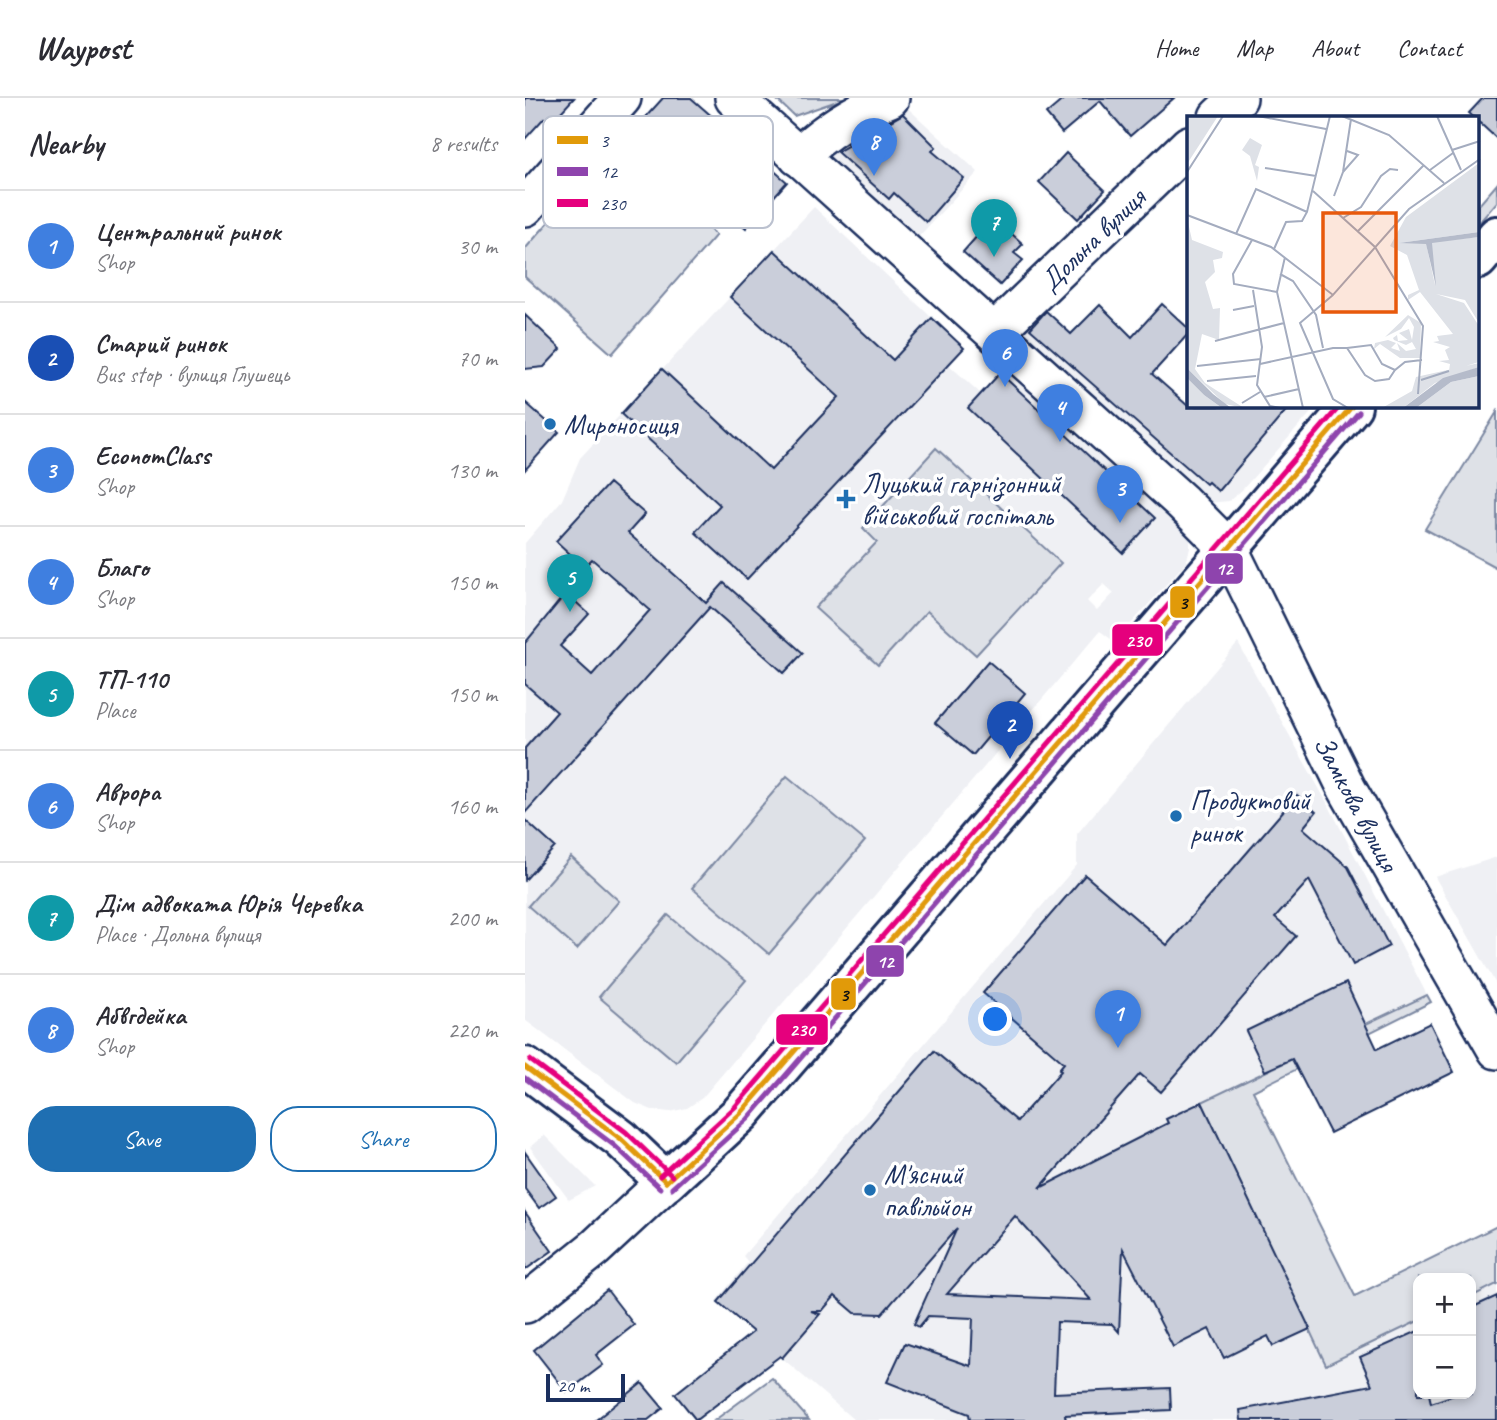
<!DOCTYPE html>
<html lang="en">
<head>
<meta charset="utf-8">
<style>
	:root { --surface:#fff; --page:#f2f2f3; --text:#2b2b33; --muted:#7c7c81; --line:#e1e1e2; --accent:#1f6fb2 }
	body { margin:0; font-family:Caveat,sans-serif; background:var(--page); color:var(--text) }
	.controls { position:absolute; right:21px; bottom:21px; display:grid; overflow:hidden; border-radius:14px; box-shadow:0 4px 10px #0003 }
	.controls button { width:63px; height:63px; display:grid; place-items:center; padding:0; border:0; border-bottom:2px solid var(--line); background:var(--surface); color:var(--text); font:35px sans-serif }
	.scale { position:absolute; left:21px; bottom:18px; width:79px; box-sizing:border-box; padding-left:7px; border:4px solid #1b2f5e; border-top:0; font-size:19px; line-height:24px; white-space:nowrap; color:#1b2f5e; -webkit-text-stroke:5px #fff; paint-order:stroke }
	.you { position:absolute; left:471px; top:922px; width:24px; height:24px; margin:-18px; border:5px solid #fff; border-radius:50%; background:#1a73e8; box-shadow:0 0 0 10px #1a73e833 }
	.badge { display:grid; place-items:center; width:46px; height:46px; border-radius:50%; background:var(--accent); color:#fff; font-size:23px; font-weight:700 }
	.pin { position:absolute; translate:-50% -58px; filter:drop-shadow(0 2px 4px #0008) }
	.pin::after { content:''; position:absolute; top:37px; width:24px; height:21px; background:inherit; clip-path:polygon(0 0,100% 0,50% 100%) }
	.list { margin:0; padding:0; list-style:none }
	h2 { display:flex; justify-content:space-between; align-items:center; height:91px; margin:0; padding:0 28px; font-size:30px }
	h2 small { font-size:23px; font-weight:400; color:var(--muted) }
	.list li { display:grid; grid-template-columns:46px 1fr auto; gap:21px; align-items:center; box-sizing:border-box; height:112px; padding:0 28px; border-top:2px solid var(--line) }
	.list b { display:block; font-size:26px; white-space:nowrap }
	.list p { margin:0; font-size:23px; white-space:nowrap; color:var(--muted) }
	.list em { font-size:23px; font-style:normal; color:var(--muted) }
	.actions { display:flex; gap:14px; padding:21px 28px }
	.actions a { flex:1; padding:16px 0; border:2px solid var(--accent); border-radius:28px; text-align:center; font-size:24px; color:var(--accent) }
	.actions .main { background:var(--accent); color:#fff }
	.map { position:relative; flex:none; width:972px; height:1322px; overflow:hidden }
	header { display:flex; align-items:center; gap:42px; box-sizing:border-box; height:98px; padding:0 35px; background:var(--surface); border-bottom:2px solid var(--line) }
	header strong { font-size:33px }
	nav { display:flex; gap:38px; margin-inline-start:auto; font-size:24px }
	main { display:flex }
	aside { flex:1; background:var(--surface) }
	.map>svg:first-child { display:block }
	.built { fill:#eff0f4; fill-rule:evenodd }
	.green { fill:#dee1e7; stroke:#7c88a2; stroke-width:2 }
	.building { fill:#caceda; stroke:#1b2f5e; stroke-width:2; fill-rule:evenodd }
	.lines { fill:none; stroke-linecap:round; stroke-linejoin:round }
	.minor-casing { stroke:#1b2f5e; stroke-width:42 }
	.major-casing { stroke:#1b2f5e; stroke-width:44 }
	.minor { stroke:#fff; stroke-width:37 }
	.major { stroke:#fff; stroke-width:38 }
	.bus-1-casing { stroke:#fff; stroke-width:10 }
	.bus-2-casing { stroke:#fff; stroke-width:10 }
	.bus-3-casing { stroke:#fff; stroke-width:10 }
	.bus-1 { stroke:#e19a09; stroke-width:5 }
	.bus-2 { stroke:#8e44ad; stroke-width:5 }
	.bus-3 { stroke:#e5007d; stroke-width:5 }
	.poi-dot { fill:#1f6fb2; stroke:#fff; stroke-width:2.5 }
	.labels { text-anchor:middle; stroke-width:7; stroke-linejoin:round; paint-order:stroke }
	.street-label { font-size:28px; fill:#1b2f5e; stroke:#fff }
	.poi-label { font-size:28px; fill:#1b2f5e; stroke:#fff; text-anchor:start }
	.inset-road { fill:none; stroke:#a4acbf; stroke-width:2 }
	.view { fill:#e8590c; fill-opacity:0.15; stroke:#e8590c; stroke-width:3.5 }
	.inset-edge { fill:none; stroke:#1b2f5e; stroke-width:3.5 }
	.key { fill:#fff; stroke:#bbc1cf; stroke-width:2 }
	.key-label { font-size:19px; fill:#1b2f5e }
	.line-badge { stroke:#fff; stroke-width:2.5 }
	.badge-label { font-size:19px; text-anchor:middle; font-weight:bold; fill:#fff }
	.pale-badge-label { font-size:19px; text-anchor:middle; font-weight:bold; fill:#111 }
</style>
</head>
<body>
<header>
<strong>Waypost</strong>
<nav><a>Home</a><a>Map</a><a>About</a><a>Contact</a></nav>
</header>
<main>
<aside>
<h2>Nearby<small>8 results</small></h2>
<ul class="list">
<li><span class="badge" style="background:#3f7fe0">1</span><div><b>Центральний ринок</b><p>Shop</p></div><em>30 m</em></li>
<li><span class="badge" style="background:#1a4fb4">2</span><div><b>Старий ринок</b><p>Bus stop · вулиця Глушець</p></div><em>70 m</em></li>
<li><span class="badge" style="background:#3f7fe0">3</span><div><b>EconomClass</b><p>Shop</p></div><em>130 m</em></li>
<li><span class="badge" style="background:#3f7fe0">4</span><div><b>Благо</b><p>Shop</p></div><em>150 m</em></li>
<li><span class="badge" style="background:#0f9aa8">5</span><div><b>ТП-110</b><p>Place</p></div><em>150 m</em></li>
<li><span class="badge" style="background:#3f7fe0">6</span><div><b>Аврора</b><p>Shop</p></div><em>160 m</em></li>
<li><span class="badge" style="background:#0f9aa8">7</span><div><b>Дім адвоката Юрія Черевка</b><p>Place · Дольна вулиця</p></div><em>200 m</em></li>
<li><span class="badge" style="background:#3f7fe0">8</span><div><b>Абвгдейка</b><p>Shop</p></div><em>220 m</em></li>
</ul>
<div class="actions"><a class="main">Save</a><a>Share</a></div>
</aside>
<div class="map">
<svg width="972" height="1322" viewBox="0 0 972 1322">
	<rect width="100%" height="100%" fill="#fff"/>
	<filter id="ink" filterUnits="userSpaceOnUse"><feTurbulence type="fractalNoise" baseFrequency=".0143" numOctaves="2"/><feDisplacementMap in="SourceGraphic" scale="14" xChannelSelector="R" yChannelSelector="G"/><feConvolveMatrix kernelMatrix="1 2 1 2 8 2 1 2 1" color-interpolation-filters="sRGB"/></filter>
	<g filter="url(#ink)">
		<g class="built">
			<polygon points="376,4 453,74 388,145 299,59 303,50"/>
			<path d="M289,109L439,250L423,266L455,295L484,265L657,418L665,438V450L661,464L590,544L575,533L177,1000L162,1010L145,1014L127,1012L110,1005L0,922V445L37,402L55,360ZM579,486L589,495L572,513L562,503Z"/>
			<polygon points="512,206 581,266 664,309 792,308 717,392 704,403 683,405 487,235"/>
			<polygon points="713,545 805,710 902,897 677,1004 801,1266 893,1223 893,1296 946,1296 946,1199 972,1186 972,1322 329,1322 191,1203 223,1164 218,1158 552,767 552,736"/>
			<polygon points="972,759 972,888 910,779"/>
			<polygon points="19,1037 70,1088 44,1102 5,1049"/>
		</g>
		<g class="green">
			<polygon points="250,0 321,0 269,18"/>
			<polygon points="90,49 191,137 87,256 0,179 0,151"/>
			<polygon points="972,86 972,104 953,126 953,108"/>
			<polygon points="972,314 972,470 900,431"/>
			<polygon points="411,350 536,465 451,557 402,513 353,567 290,510 352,444 338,430"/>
			<polygon points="262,678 340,743 244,856 167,790"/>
			<polygon points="46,759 94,803 52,851 3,808"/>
			<polygon points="143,817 221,882 151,964 74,899"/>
			<polygon points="902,897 906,904 728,993 830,1198 972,1128 972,1186 946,1199 946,1180 893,1180 893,1223 801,1267 677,1004"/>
			<polygon points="247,1280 284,1322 190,1322"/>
		</g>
		<g class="building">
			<polygon points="0,0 49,0 25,26 19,20 0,41"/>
			<polygon points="138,0 166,0 262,84 221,130 109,32"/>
			<polygon points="540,0 649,0 605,38 575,3 537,35 521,16"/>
			<polygon points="958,0 972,0 972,41 944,15"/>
			<polygon points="378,16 411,49 407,53 439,80 401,124 369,95 364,101 312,54"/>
			<polygon points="541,55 580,92 553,121 514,84"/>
			<polygon points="477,127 498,146 489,155 498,162 475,187 438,154 461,128 469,135"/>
			<polygon points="249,152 368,262 407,220 439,250 222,481 170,434 195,407 96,316 137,271 246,372 314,299 205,199"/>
			<polygon points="637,206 664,231 664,235 627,276 663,308 765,308 693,393 683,384 681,386 505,231 521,213 546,236 575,207 607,239"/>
			<polygon points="0,217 36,251 19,269 0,271"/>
			<polygon points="475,275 630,420 598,455 443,310"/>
			<polygon points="0,304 34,334 0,372"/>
			<polygon points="84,385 120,416 103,435 181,505 199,485 278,555 259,575 185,509 0,715 0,650 32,614 0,586 0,545 41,495 64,516 35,548 67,577 125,512 67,461 59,469 31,443"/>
			<polygon points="463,563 500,595 448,657 410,625"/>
			<path d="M772,697L791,714L778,730L823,769L864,848L828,867L784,782L750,820L771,838L636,994L615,976L515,1090L643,1025L641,1021L677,1004L785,1231L748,1248L743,1238L699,1260L684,1231L648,1249L598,1151L594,1234L587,1226L532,1224L529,1295L645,1290L646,1312L540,1317L541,1322H445L444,1316L362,1284L380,1245L446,1268L448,1220L403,1218L394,1229L389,1226L432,1130L357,1216L330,1215L310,1198L297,1213H286L295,1216L257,1260L255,1258L171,1322L150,1296L228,1234L193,1204L409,953L492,1023L536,973L534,971L539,965L458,895L560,777L642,847ZM490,1118L566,1202L422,1196Z"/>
			<polygon points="0,722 30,749 0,782"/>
			<polygon points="821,885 852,951 905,925 929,974 805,1035 767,961 740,973 721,933"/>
			<polygon points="0,1054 31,1098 14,1110 0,1091"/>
			<polygon points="0,1114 27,1153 0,1172"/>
			<polygon points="82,1192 109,1227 71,1257 78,1267 42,1294 9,1252"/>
			<polygon points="972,1198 972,1322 716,1322 715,1312 847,1287 835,1259 893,1233 893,1296 904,1296 906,1305 932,1296 946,1296 946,1210"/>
			<polygon points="117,1285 138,1310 123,1322 71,1322"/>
		</g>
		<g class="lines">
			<g class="minor-casing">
				<g id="minor">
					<polyline points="209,0 657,404 704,451 822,691 972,952"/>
					<polyline points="693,19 713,0"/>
					<path d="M273,59C300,32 330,14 365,0"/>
					<polyline points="0,109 97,0"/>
					<polyline points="472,237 484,220 664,47"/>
					<polyline points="0,1206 70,1150 141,1084"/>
				</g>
			</g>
			<g class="major-casing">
				<g id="major">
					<polyline points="953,161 972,138"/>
					<polyline points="0,969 96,1041 141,1084 216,1015 827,308"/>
				</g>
			</g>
			<use href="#minor" class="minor"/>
			<use href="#major" class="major"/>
			<g class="bus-1-casing">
				<g id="bus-1">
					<polyline points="0,969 96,1041 141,1084"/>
					<polyline points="141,1084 216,1015 827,308"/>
				</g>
			</g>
			<g class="bus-2-casing">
				<g id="bus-2">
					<polyline points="0,980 90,1048 135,1090"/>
					<polyline points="147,1090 223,1021 834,314"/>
				</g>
			</g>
			<g class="bus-3-casing">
				<g id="bus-3">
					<polyline points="5,962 101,1034 147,1078"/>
					<polyline points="135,1078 210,1009 815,308"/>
				</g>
			</g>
			<use href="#bus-1" class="bus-1"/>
			<use href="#bus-2" class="bus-2"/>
			<use href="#bus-3" class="bus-3"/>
		</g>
	</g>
	<g class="poi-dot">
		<circle cx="25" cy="326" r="7"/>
		<path d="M317.5 390.5h7v7h7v7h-7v7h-7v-7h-7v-7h7z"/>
		<circle cx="651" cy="718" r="7"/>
		<circle cx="345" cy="1092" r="7"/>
	</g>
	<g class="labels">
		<g class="street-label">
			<text transform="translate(567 141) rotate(-44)" y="10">Дольна вулиця</text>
			<text transform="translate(832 705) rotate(62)" y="10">Замкова вулиця</text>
		</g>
		<g class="poi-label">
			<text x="39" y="336">Мироносиця</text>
			<text x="337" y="395">Луцький гарнізонний<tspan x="337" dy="32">військовий госпіталь</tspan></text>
			<text x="665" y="712">Продуктовий<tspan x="665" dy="32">ринок</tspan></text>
			<text x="359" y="1086">М'ясний<tspan x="359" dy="32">павільйон</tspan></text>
		</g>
	</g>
	<g transform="translate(662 18)">
		<rect width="292" height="292" fill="#fff"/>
		<path d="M0,0H31L0,48ZM63,22L75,29L68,49L72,51L70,65L63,40L55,34ZM292,47V116L212,127H239L248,169L244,126L292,121V207L278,184L249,178L277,187L292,210V246L262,255L263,248L252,245L262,244L258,234L263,231L246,226L252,225L250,220L266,218L233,176L221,184V179L232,174L220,139L203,130L219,101ZM0,102L5,124L36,136L35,142L26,144L28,156L18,166L26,193L33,192L32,224L15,218L8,253L18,267L57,292L38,288L0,252ZM221,199L234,207L233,242H213L193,228L187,233L188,227L201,224L209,227L204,232L213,235L210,227L219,235L229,233L225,226L219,229L207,224L206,222L210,219L211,225L221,224L212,217L222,213L225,224L227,211L222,202L214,213L198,221ZM292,247V251L248,267L216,292H195L225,275L229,261ZM292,260V292H229L264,266ZM0,262L17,279L35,292H0Z" fill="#dee1e7"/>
		<path d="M292,116V121L245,127L249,170L239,128L212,127ZM292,251V260L264,266L229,292H216L256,262ZM0,252L26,278L44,292H35L17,279L0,262Z" fill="#b5bbca"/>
		<path class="inset-road" d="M71,0L139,13M155,0L202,19L257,67M250,0L274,54M265,34L293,25M78,52L129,60M243,54L266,37M0,56L36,0M156,56L171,39L160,35M126,75L188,131L236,210L231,278M147,80L156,56L164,3M0,99L84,131L146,179L222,93L293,43M156,102L174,91L194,60L203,53L211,54M171,115L237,49M49,118L69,73L120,96M65,124L46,158L47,168L90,176M87,133L99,106L115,105L120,96L143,0M98,141L90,176L116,292M93,158L106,165L129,199L136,232M66,174L75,231L70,269L83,290L93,292M146,179L113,207L146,283L161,292M46,194L67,190M28,225L97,207M160,232L184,229L195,248L208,254L218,246L235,244M73,248L146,232H160L178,259L188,265L202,263L208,254M10,250L74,243M234,264L262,255M20,265L69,260M77,281L112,273M55,287L73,276"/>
		<path class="view" d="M136,97H209V196H136Z"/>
		<rect width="292" height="292" class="inset-edge"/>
	</g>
	<rect x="18" y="18" width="230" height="112" rx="10" class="key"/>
	<rect x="32" y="38" width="31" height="8" fill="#e19a09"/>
	<rect x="32" y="69" width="31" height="9" fill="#8e44ad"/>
	<rect x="32" y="101" width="31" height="8" fill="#e5007d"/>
	<g class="key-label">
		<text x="75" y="49">3</text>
		<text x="75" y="80">12</text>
		<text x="75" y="112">230</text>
	</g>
	<g class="line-badge">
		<rect x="679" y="454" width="40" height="33" rx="7" fill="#8e44ad"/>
		<rect x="644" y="487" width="27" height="34" rx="7" fill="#e19a09"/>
		<rect x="586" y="525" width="53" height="34" rx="7" fill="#e5007d"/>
		<rect x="340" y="846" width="40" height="34" rx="7" fill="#8e44ad"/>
		<rect x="305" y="879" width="27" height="34" rx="7" fill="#e19a09"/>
		<rect x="250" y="915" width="54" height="33" rx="7" fill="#e5007d"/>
	</g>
	<g class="badge-label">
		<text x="699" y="477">12</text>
		<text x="613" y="549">230</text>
		<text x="360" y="870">12</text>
		<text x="277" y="938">230</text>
	</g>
	<g class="pale-badge-label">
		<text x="658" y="511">3</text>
		<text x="319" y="903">3</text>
	</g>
</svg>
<div class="controls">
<button>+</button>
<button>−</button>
</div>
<div class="scale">20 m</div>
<div class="you"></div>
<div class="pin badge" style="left:593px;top:950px;background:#3f7fe0">1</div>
<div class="pin badge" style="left:485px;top:661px;background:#1a4fb4">2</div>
<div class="pin badge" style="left:595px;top:425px;background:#3f7fe0">3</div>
<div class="pin badge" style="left:535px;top:344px;background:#3f7fe0">4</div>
<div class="pin badge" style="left:45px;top:514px;background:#0f9aa8">5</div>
<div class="pin badge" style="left:480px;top:289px;background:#3f7fe0">6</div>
<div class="pin badge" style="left:469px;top:159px;background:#0f9aa8">7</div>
<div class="pin badge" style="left:349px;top:78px;background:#3f7fe0">8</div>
</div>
</main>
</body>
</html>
